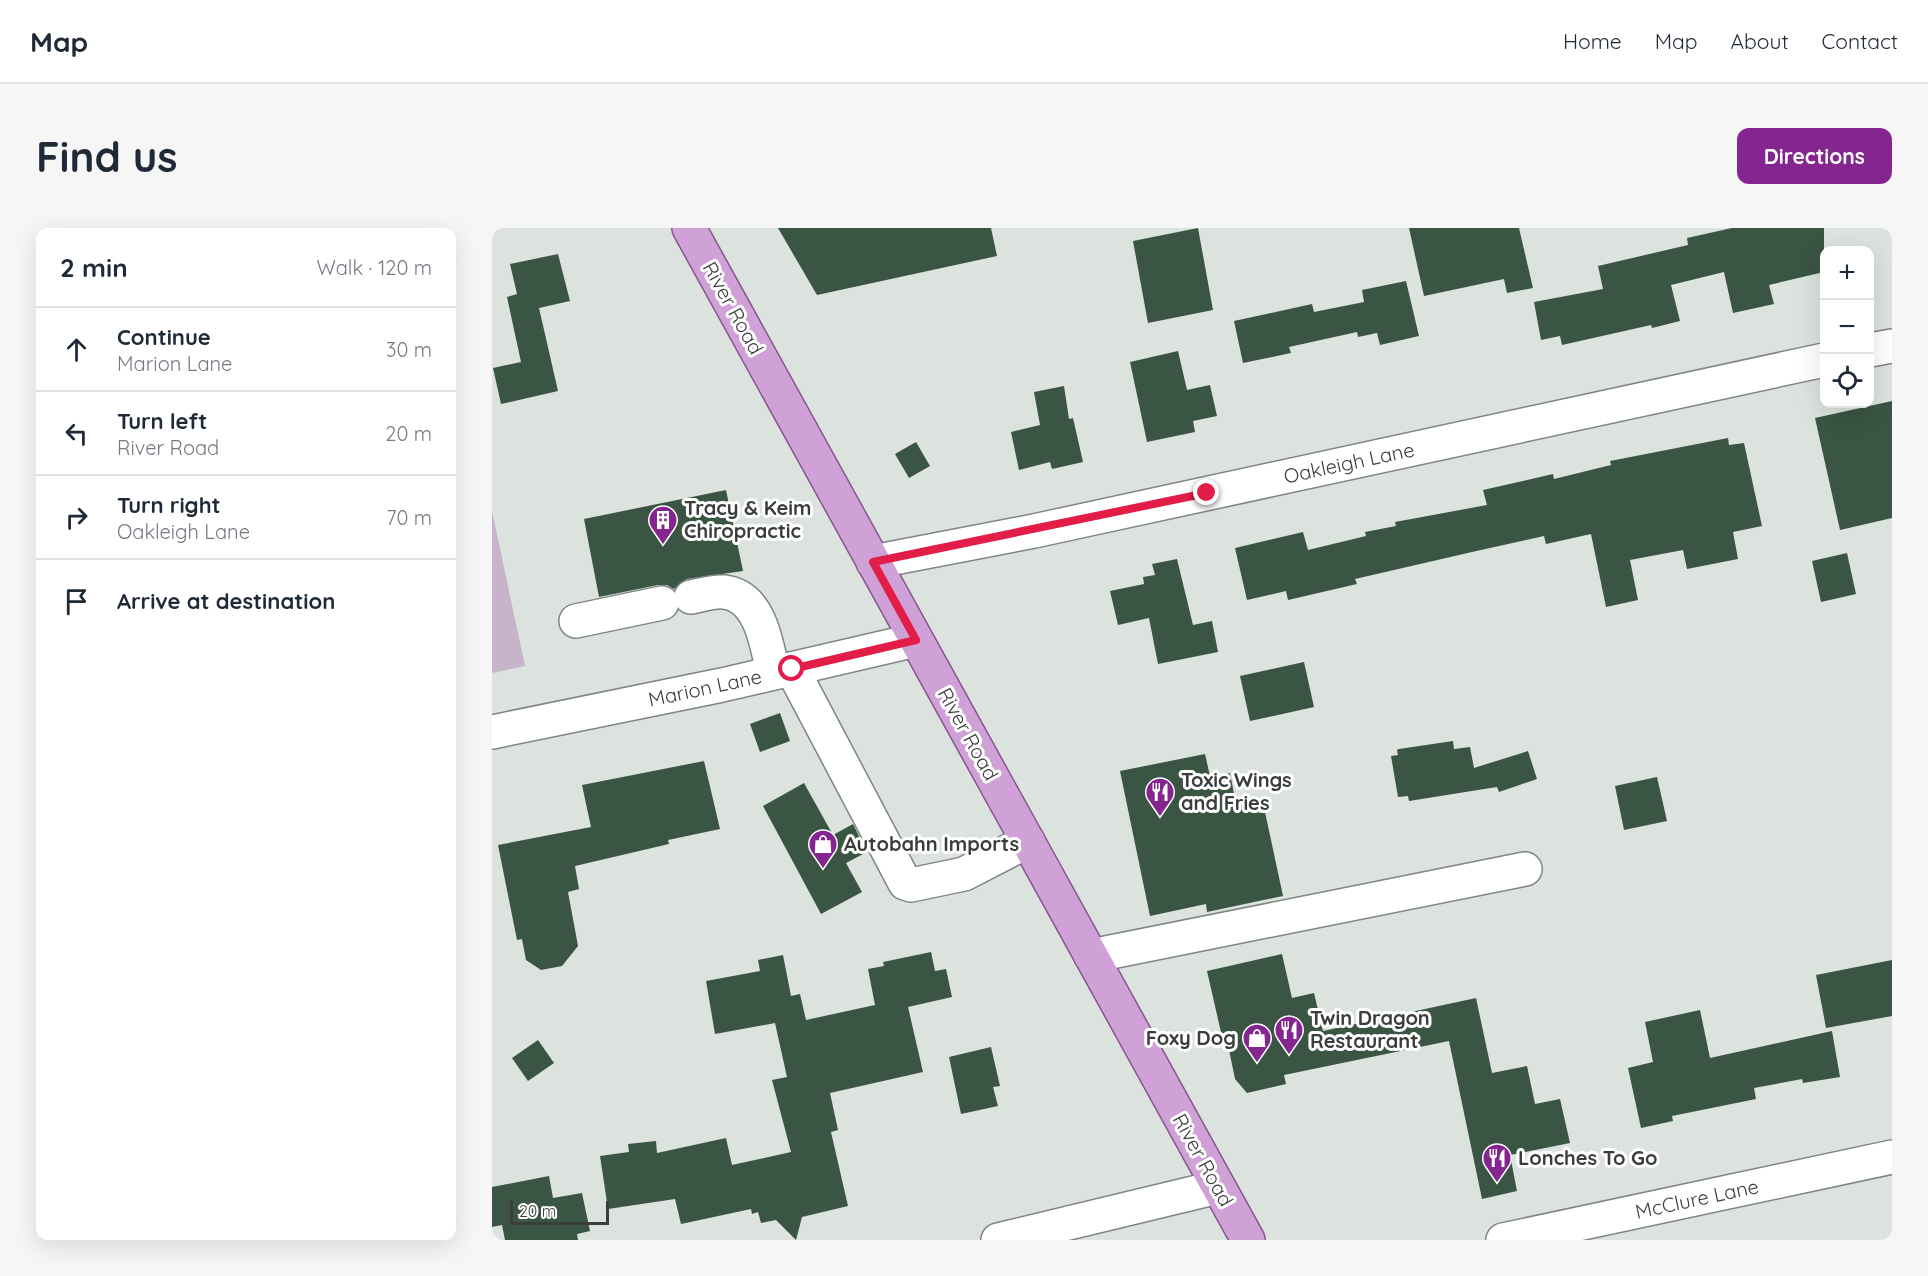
<!DOCTYPE html>
<html lang="en">
<head>
<meta charset="utf-8">
<style>
	:root { --surface:#fff; --page:#f6f6f7; --text:#1f2937; --muted:#747a83; --line:#e0e1e3; --accent:#842590 }
	body { margin:0; font-family:Quicksand,sans-serif; background:var(--page); color:var(--text) }
	.controls { position:absolute; right:18px; top:18px; display:grid; overflow:hidden; border-radius:12px; box-shadow:0 6px 24px #0002 }
	.controls button { width:54px; height:54px; display:grid; place-items:center; padding:0; border:0; border-bottom:2px solid var(--line); background:var(--surface); color:var(--text); font:30px sans-serif }
	.scale { position:absolute; left:18px; bottom:15px; width:99px; box-sizing:border-box; padding-left:6px; border:3px solid #3a3d3b; border-top:0; font-size:16px; line-height:21px; white-space:nowrap; color:#3a3d3b; -webkit-text-stroke:4px #fff; paint-order:stroke }
	.stop { position:absolute; width:18px; height:18px; margin:-14px; border:4px solid #e11d48; border-radius:50%; background:#fff }
	.stop.end { background:#e11d48; border-color:#fff; box-shadow:0 2px 6px #0008 }
	.list { margin:0; padding:0; list-style:none }
	h2 { display:flex; justify-content:space-between; align-items:center; height:78px; margin:0; padding:0 24px; font-size:26px }
	h2 small { font-size:20px; font-weight:400; color:var(--muted) }
	.list li { display:grid; grid-template-columns:39px 1fr auto; gap:18px; align-items:center; box-sizing:border-box; height:84px; padding:0 24px; border-top:2px solid var(--line) }
	.list b { display:block; font-size:22px; white-space:nowrap }
	.list p { margin:0; font-size:20px; white-space:nowrap; color:var(--muted) }
	.list em { font-size:20px; font-style:normal; color:var(--muted) }
	.icon { flex:none; width:33px; height:33px; fill:none; stroke:currentColor; stroke-width:2; stroke-linecap:round; stroke-linejoin:round }
	.map { position:relative; flex:none; width:1400px; height:1012px; overflow:hidden; border-radius:12px }
	header { display:flex; align-items:center; gap:36px; box-sizing:border-box; height:84px; padding:0 30px; background:var(--surface); border-bottom:2px solid var(--line) }
	header strong { font-size:28px }
	nav { display:flex; gap:33px; margin-inline-start:auto; font-size:21px }
	.intro { display:flex; align-items:center; justify-content:space-between; box-sizing:border-box; height:144px; padding:0 36px }
	h1 { margin:0; font-size:42px }
	.button { padding:15px 27px; border-radius:12px; background:var(--accent); color:#fff; font-size:21px; font-weight:700 }
	main { display:flex; gap:36px; padding:0 36px }
	aside { flex:1; background:var(--surface); border-radius:12px; box-shadow:0 6px 24px #0002 }
	.map>svg:first-child { display:block }
	.green { fill:#c8b4ca }
	.building { fill:#3a5544 }
	.lines { fill:none; stroke-linecap:round; stroke-linejoin:round }
	.minor-casing { stroke:#7f8581; stroke-width:36 }
	.major-casing { stroke:#87568e; stroke-width:36 }
	.minor { stroke:#fff; stroke-width:33 }
	.major { stroke:#d0a1d6; stroke-width:33 }
	.route { stroke:#e11d48; stroke-width:8 }
	.labels { text-anchor:middle; stroke-width:6; stroke-linejoin:round; paint-order:stroke }
	.street-label { font-size:20px; fill:#3a3d3b; stroke:#fff }
	.poi-label { font-size:20px; font-weight:bold; fill:#3a3d3b; stroke:#fff; text-anchor:start }
</style>
</head>
<body>
<header>
<strong>Map</strong>
<nav><a>Home</a><a>Map</a><a>About</a><a>Contact</a></nav>
</header>
<div class="intro"><h1>Find us</h1><a class="button">Directions</a></div>
<main>
<aside>
<h2>2 min<small>Walk · 120 m</small></h2>
<ul class="list">
<li><svg class="icon" aria-label="ahead" viewBox="0 0 24 24"><path d="M12 20V5M6 11l6-6 6 6"/></svg><div><b>Continue</b><p>Marion Lane</p></div><em>30 m</em></li>
<li><svg class="icon" aria-label="left" viewBox="0 0 24 24"><path d="M17 20v-9H6M10 6l-5 5 5 5"/></svg><div><b>Turn left</b><p>River Road</p></div><em>20 m</em></li>
<li><svg class="icon" aria-label="right" viewBox="0 0 24 24"><path d="M7 20v-9h11M14 6l5 5-5 5"/></svg><div><b>Turn right</b><p>Oakleigh Lane</p></div><em>70 m</em></li>
<li><svg class="icon" aria-label="arrive" viewBox="0 0 24 24"><path d="M6 21V4h12l-3 4 3 4H6"/></svg><div><b>Arrive at destination</b></div></li>
</ul>
</aside>
<div class="map">
<svg width="1400" height="1012" viewBox="0 0 1400 1012">
	<rect width="100%" height="100%" fill="#dce2de"/>
	<polygon class="green" points="0,283 33,438 0,445"/>
	<g class="building">
		<polygon points="286,0 499,0 505,28 325,67"/>
		<polygon points="706,0 721,82 656,95 641,13"/>
		<polygon points="917,0 1027,0 1041,60 1015,65 1012,51 932,68"/>
		<polygon points="1240,0 1332,0 1332,44 1277,57 1282,76 1241,85 1232,44 1179,57 1188,93 1160,100 1159,97 1070,117 1068,108 1049,112 1042,74 1111,61 1106,38 1196,17 1195,10"/>
		<polygon points="66,26 78,73 47,80 66,163 9,176 1,140 29,134 15,69 25,66 18,36"/>
		<polygon points="914,53 927,108 888,117 885,105 866,109 865,104 797,119 799,125 751,135 742,93 820,76 822,84 872,74 870,62"/>
		<polygon points="686,123 695,162 718,157 725,188 701,193 703,204 655,214 638,134"/>
		<polygon points="572,158 577,191 581,190 591,234 560,241 558,234 527,242 519,204 548,197 542,164"/>
		<polygon points="1400,173 1400,290 1348,302 1323,190"/>
		<polygon points="1236,210 1237,217 1252,215 1270,298 1241,304 1246,331 1195,341 1191,322 1138,332 1146,372 1114,379 1099,306 1054,316 1052,308 980,324 863,351 865,356 796,372 794,363 755,372 743,320 811,304 816,322 874,308 873,304 904,298 903,294 995,277 991,262 1061,246 1062,251 1119,237 1118,233"/>
		<polygon points="424,214 438,238 417,250 403,226"/>
		<polygon points="234,262 251,343 195,351 182,361 175,357 166,357 107,369 92,291"/>
		<polygon points="1355,325 1364,366 1329,374 1320,333"/>
		<polygon points="685,331 701,397 720,393 726,424 666,436 657,390 626,397 618,363 652,356 651,349 663,347 660,336"/>
		<polygon points="812,434 822,479 758,493 748,448"/>
		<polygon points="288,485 298,513 268,524 258,496"/>
		<polygon points="961,513 962,521 978,519 982,540 1036,523 1045,551 1007,564 1005,559 917,573 916,568 906,569 899,528 906,527 905,522 907,521"/>
		<polygon points="713,526 718,548 738,545 744,576 765,571 767,585 773,584 791,668 715,684 714,676 658,688 628,543"/>
		<polygon points="212,533 228,601 176,612 177,616 83,638 87,661 76,664 86,718 70,738 49,742 34,732 30,711 25,712 6,617 99,599 90,557"/>
		<polygon points="1165,549 1175,593 1132,602 1123,558"/>
		<polygon points="312,555 341,607 361,596 375,624 354,635 370,664 329,686 271,578"/>
		<polygon points="439,724 443,743 454,741 460,769 416,779 431,844 338,865 346,902 339,904 356,978 310,989 304,1012 284,992 269,995 266,984 260,986 259,981 189,996 183,971 116,981 108,928 137,924 136,916 164,913 165,925 234,910 240,937 299,924 280,852 295,849 283,795 223,806 214,753 268,743 266,732 291,727 299,768 308,766 314,792 383,777 376,741 392,738 391,734"/>
		<polygon points="790,726 800,770 822,765 831,803 984,770 1000,845 1035,838 1043,876 1068,871 1078,915 1018,927 1025,963 990,971 957,813 792,847 794,856 755,865 743,851 735,812 731,813 715,743"/>
		<polygon points="1400,732 1400,788 1334,800 1324,747"/>
		<polygon points="1208,782 1218,830 1340,803 1348,849 1311,855 1310,851 1262,860 1264,871 1180,888 1181,893 1149,900 1136,840 1161,834 1153,794"/>
		<polygon points="46,812 62,835 36,853 20,830"/>
		<polygon points="499,819 508,858 501,859 506,878 469,886 457,829"/>
		<polygon points="57,948 61,970 90,965 98,1003 85,1006 86,1012 13,1012 10,997 0,999 0,959"/>
	</g>
	<g class="lines">
		<g class="minor-casing">
			<g id="minor">
				<polyline points="1378,122 1400,118"/>
				<polyline points="381,334 542,303 1332,132"/>
				<path d="M199,369C209,367 222,363 232,364C269,368 275,418 281,445"/>
				<polyline points="84,393 170,375"/>
				<polyline points="300,441 413,655 419,657 472,646 536,613"/>
				<polyline points="0,504 230,457 424,412"/>
				<polyline points="599,728 1033,641"/>
				<polyline points="506,1012 726,959"/>
				<polyline points="1011,1012 1400,929"/>
			</g>
		</g>
		<g class="major-casing">
			<polyline id="major" points="197,0 756,1012"/>
		</g>
		<use href="#minor" class="minor"/>
		<use href="#major" class="major"/>
	</g>
	<g class="lines">
		<polyline class="route" points="300,441 424,412 381,334 715,265"/>
	</g>
	<defs>
		<g id="building-pin" transform="scale(1.5)"><path d="M0 17L-7.5 6A9.5 9.5 0 1 1 7.5 6Z" fill="#842590" stroke="#fff"/><path d="M-4-6H4V6H1V3H-1V6H-4ZM-2.5-4.3h1.7v1.8h-1.7ZM.8-4.3h1.7v1.8H.8ZM-2.5-1h1.7V.8h-1.7ZM.8-1h1.7V.8H.8Z" fill="#fff"/></g>
		<g id="restaurant-pin" transform="scale(1.5)"><path d="M0 17L-7.5 6A9.5 9.5 0 1 1 7.5 6Z" fill="#842590" stroke="#fff"/><path d="M-5-6h1v4h1v-4h1v4h1v-4h1v5L-1.5 .5V6h-2V.5L-5-1ZM5-6V6H3V1.5H1.5Q1.5-4 5-6Z" fill="#fff"/></g>
		<g id="shop-pin" transform="scale(1.5)"><path d="M0 17L-7.5 6A9.5 9.5 0 1 1 7.5 6Z" fill="#842590" stroke="#fff"/><path d="M-5-2.5h2.3a2.7 3.5 0 0 1 5.4 0H5L5.5 6h-11ZM-1.5-2.5h3a1.5 2.3 0 0 0-3 0Z" fill="#fff"/></g>
	</defs>
	<g fill-rule="evenodd">
		<use href="#building-pin" x="171" y="292"/>
		<use href="#restaurant-pin" x="668" y="564"/>
		<use href="#shop-pin" x="331" y="616"/>
		<use href="#restaurant-pin" x="797" y="802"/>
		<use href="#shop-pin" x="765" y="810"/>
		<use href="#restaurant-pin" x="1005" y="930"/>
	</g>
	<g class="labels">
		<g class="street-label">
			<text transform="translate(241 80) rotate(61)" y="7">River Road</text>
			<text transform="translate(857 235) rotate(-12)" y="7">Oakleigh Lane</text>
			<text transform="translate(213 460) rotate(-12)" y="7">Marion Lane</text>
			<text transform="translate(476 506) rotate(61)" y="7">River Road</text>
			<text transform="translate(711 932) rotate(61)" y="7">River Road</text>
			<text transform="translate(1205 971) rotate(-12)" y="7">McClure Lane</text>
		</g>
		<g class="poi-label">
			<text x="192" y="287">Tracy &amp; Keim<tspan x="192" dy="23">Chiropractic</tspan></text>
			<text x="689" y="559">Toxic Wings<tspan x="689" dy="23">and Fries</tspan></text>
			<text x="352" y="623">Autobahn Imports</text>
			<text x="818" y="797">Twin Dragon<tspan x="818" dy="23">Restaurant</tspan></text>
			<text x="744" y="817" text-anchor="end">Foxy Dog</text>
			<text x="1026" y="937">Lonches To Go</text>
		</g>
	</g>
</svg>
<div class="controls">
<button>+</button>
<button>−</button>
<button><svg class="icon" aria-label="locate" viewBox="0 0 24 24"><circle cx="12" cy="12" r="6"/><path d="M12 2v4M12 18v4M2 12h4M18 12h4"/></svg></button>
</div>
<div class="scale">20 m</div>
<div class="stop" style="left:300px;top:441px"></div>
<div class="stop end" style="left:715px;top:265px"></div>
</div>
</main>
</body>
</html>
